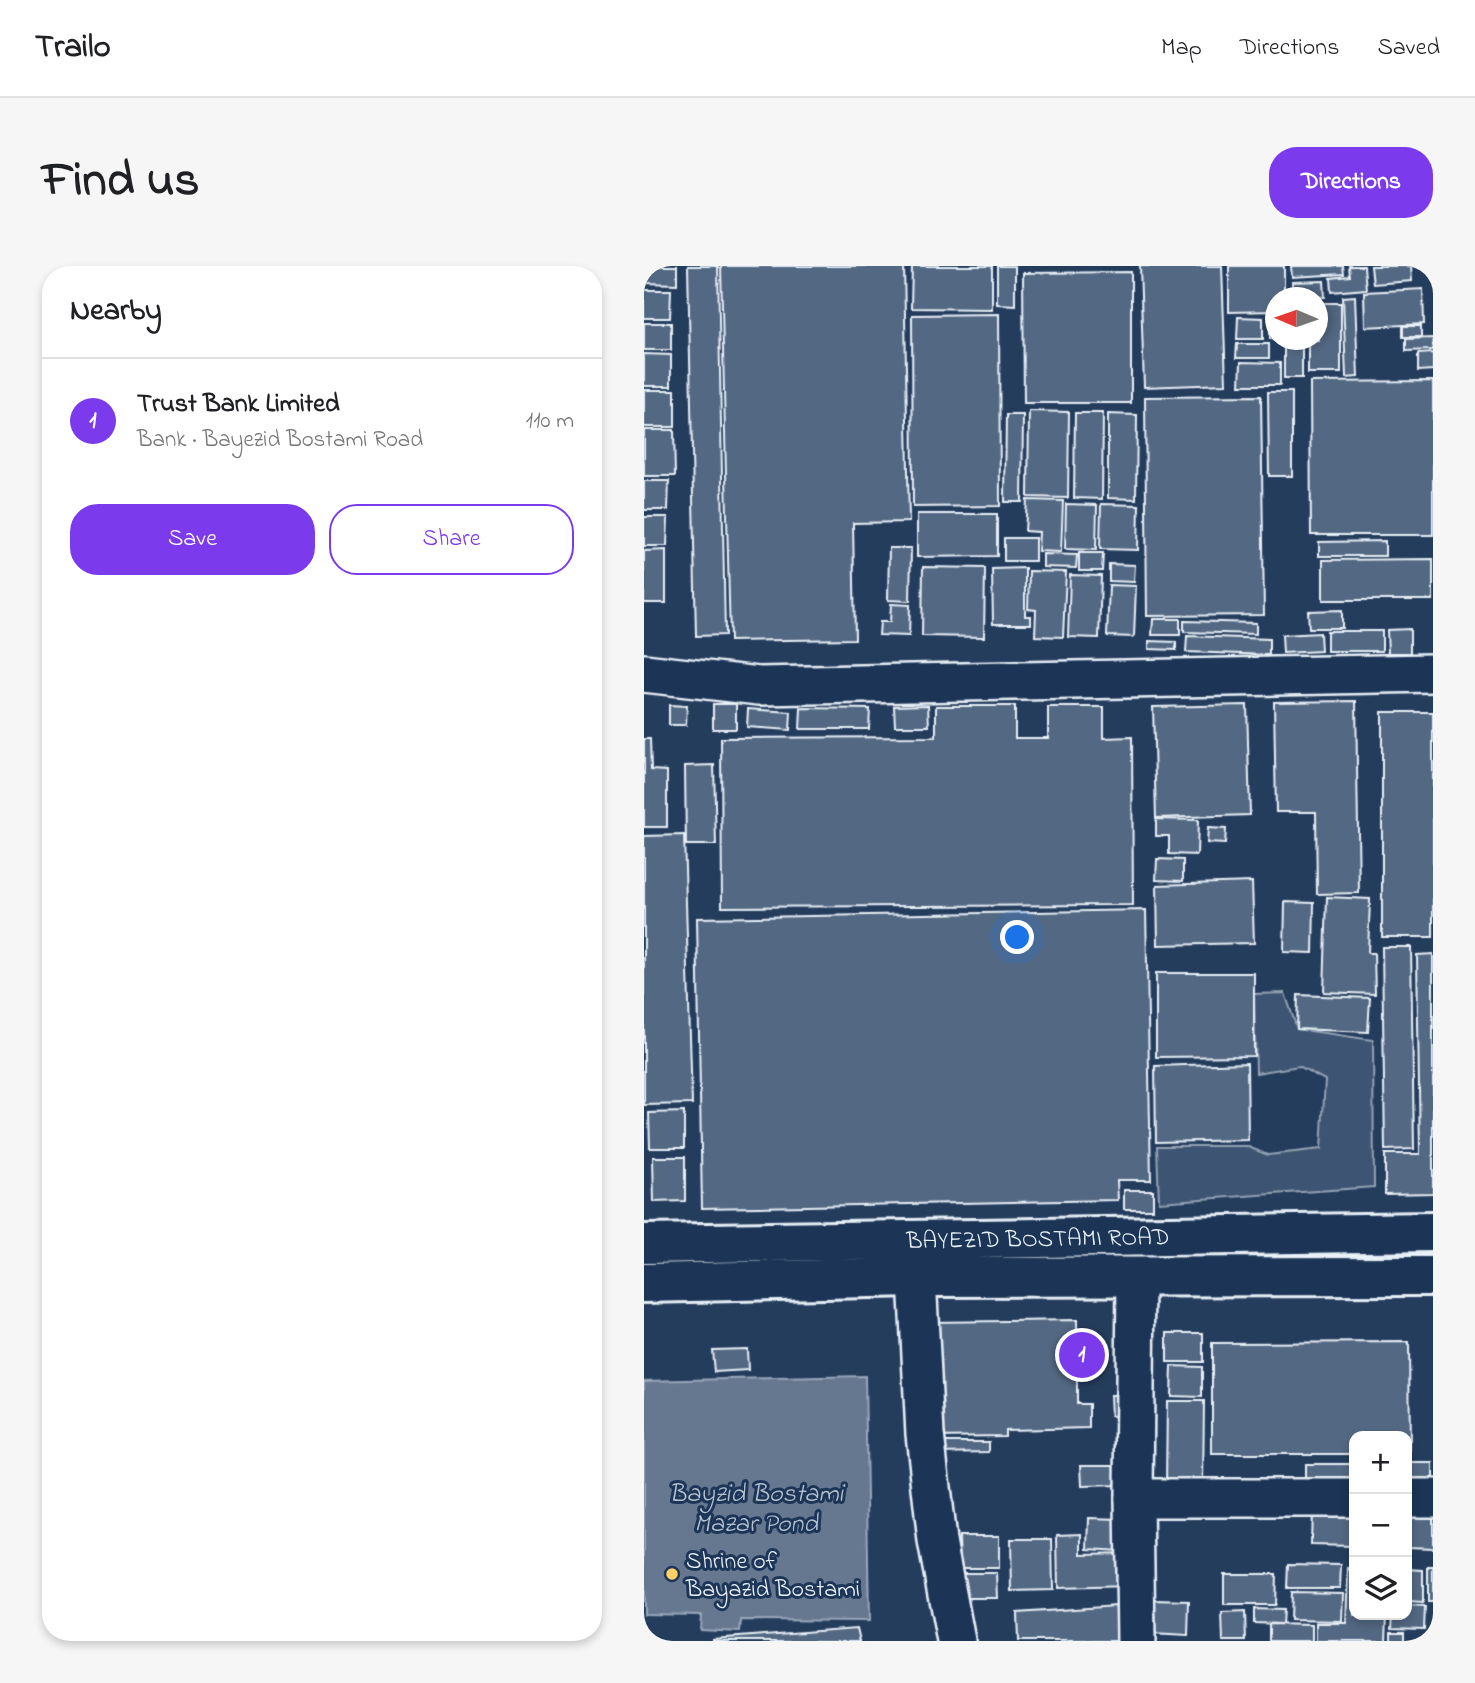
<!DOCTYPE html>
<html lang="en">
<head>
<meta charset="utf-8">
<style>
	:root { --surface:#fff; --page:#f6f6f6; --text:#202124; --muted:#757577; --line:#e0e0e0; --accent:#7c3aed }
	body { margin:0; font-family:"Indie Flower",sans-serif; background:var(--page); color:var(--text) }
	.controls { position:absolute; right:21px; bottom:21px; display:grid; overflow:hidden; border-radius:14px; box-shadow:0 4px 10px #0003 }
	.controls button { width:63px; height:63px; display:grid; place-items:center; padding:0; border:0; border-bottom:2px solid var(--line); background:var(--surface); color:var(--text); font:35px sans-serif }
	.compass { position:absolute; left:621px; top:21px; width:63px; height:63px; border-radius:50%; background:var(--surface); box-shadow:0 4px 10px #0003; rotate:272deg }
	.you { position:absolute; left:374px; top:672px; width:24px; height:24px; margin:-18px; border:5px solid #fff; border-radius:50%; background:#1a73e8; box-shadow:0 0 0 10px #1a73e833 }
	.badge { display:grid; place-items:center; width:46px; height:46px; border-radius:50%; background:var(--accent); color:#fff; font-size:23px; font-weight:700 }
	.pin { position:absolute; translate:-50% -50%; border:4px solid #fff; box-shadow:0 2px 7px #0006 }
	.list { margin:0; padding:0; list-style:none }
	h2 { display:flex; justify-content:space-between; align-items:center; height:91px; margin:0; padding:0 28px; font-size:30px }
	h2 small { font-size:23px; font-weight:400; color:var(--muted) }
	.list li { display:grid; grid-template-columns:46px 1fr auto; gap:21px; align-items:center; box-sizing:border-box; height:126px; padding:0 28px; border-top:2px solid var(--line) }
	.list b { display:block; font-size:26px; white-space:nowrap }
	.list p { margin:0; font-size:23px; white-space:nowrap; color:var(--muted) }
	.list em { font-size:23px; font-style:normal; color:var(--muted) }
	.actions { display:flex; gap:14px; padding:21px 28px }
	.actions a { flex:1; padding:16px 0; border:2px solid var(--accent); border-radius:28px; text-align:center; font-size:24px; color:var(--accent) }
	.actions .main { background:var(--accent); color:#fff }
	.icon { flex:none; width:38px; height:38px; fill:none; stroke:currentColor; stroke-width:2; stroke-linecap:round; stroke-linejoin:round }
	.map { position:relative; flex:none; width:789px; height:1375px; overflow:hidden; border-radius:28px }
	header { display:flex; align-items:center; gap:42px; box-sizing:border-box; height:98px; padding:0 35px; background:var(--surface); border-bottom:2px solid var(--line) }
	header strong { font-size:33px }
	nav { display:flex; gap:38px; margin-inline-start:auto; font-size:24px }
	.intro { display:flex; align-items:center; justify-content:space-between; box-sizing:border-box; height:168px; padding:0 42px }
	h1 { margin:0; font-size:49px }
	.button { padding:18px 32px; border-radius:28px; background:var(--accent); color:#fff; font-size:24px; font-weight:700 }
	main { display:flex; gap:42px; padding:0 42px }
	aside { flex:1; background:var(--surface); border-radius:28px; box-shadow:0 4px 10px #0003 }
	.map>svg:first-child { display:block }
	.green { fill:#3e5472; stroke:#93a2b5; stroke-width:2 }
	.water { fill:#657890; stroke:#99a8ba; stroke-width:2 }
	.building { fill:#536782; stroke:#e8f1f8; stroke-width:2 }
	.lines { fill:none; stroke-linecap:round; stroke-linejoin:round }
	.minor-casing { stroke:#e8f1f8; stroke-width:42 }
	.major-casing { stroke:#e8f1f8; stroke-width:44 }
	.minor { stroke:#1d3557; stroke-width:37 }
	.major { stroke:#1d3557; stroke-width:38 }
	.poi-dot { fill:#ffd166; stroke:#1d3557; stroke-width:2.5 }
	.labels { text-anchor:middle; stroke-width:6; stroke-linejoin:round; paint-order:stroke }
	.street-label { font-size:24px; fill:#e8f1f8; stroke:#1d3557 }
	.poi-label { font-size:24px; fill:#e8f1f8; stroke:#1d3557; text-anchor:start }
	.water-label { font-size:26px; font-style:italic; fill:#b4c1ce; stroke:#1d3557 }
</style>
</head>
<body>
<header>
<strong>Trailo</strong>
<nav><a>Map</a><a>Directions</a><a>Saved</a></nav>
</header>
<div class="intro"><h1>Find us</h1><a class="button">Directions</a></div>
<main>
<aside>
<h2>Nearby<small></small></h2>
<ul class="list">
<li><span class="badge">1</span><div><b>Trust Bank Limited</b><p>Bank · Bayezid Bostami Road</p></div><em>110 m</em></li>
</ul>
<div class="actions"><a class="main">Save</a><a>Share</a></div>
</aside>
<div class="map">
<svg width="789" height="1375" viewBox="0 0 789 1375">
	<rect width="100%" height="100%" fill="#253d5d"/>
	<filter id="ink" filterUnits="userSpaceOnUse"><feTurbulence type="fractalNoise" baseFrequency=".0143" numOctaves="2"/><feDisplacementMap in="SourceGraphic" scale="14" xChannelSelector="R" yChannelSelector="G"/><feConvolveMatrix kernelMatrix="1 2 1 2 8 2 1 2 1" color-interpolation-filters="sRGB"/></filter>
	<g filter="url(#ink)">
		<polygon class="green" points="641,727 653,763 729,774 730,921 515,936 513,880 602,880 624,889 677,883 681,814 655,800 612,807 610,728"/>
		<polygon class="water" points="221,1110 225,1355 97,1354 96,1366 56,1364 57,1349 0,1348 0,1115"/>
		<g class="building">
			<polygon points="0,0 33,0 33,18 0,17"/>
			<polygon points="44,0 74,0 81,369 52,370"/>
			<polygon points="77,0 260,0 265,256 209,257 211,373 86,375"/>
			<polygon points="268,0 348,0 348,43 267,42"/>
			<polygon points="353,0 371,0 371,39 353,38"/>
			<polygon points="496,0 578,0 582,118 500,121"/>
			<polygon points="585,0 640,0 640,32 632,32 632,45 585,46"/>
			<polygon points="647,0 699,0 700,8 648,11"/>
			<polygon points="705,0 720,0 722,23 688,26 687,12 706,10"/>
			<polygon points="727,0 767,0 768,15 729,18"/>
			<polygon points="487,6 487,137 380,137 379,7"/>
			<polygon points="680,15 681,31 649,32 648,16"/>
			<polygon points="779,23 780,58 721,61 720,26"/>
			<polygon points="0,24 27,24 26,52 0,52"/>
			<polygon points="711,30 714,111 702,112 699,31"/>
			<polygon points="674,37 697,37 697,107 664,107 664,74 674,74"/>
			<polygon points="355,48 356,240 269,241 268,49"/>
			<polygon points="594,51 619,52 619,73 593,73"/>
			<rect x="0" y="57" width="27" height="27"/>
			<polygon points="626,57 632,58 632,73 626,73"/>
			<rect x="759" y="60" width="18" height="11"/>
			<polygon points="789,72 789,84 762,85 762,73"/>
			<rect x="640" y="77" width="18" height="35"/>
			<polygon points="593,78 625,78 625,92 592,92"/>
			<polygon points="789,87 789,104 774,105 774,88"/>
			<polygon points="0,88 27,89 27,120 0,120"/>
			<polygon points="597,96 636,97 636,119 596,119"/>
			<polygon points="789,115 789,269 667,269 666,116"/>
			<rect x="0" y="124" width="31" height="37"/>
			<polygon points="624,126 648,126 648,210 625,210"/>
			<polygon points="617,130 620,349 503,350 501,131"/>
			<polygon points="385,145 425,146 424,232 384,231"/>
			<polygon points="431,147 459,147 458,233 430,232"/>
			<polygon points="464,148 493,149 492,233 464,232"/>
			<polygon points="362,149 379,149 378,236 361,236"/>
			<polygon points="0,164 30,164 31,210 0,210"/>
			<polygon points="0,215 25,215 24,244 0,244"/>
			<polygon points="383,234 419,235 417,286 394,285 395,266 381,265"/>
			<polygon points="422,238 453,239 452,284 421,283"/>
			<polygon points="457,238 495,239 494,284 456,283"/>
			<polygon points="273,248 353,248 353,290 273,291"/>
			<polygon points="0,251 24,251 23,280 0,280"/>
			<rect x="360" y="272" width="31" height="23"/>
			<polygon points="741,275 741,290 675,290 675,276"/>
			<polygon points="245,282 267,282 266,335 244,334"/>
			<polygon points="22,284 22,337 0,337 0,285"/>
			<polygon points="435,287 459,287 458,305 435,305"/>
			<polygon points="399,288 433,289 432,302 399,301"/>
			<polygon points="789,293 789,334 679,334 679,294"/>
			<polygon points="465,298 491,299 490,316 465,315"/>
			<polygon points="279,301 341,302 340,371 278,370"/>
			<polygon points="381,302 381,350 387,350 387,358 349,358 348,303"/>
			<polygon points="385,305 422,306 419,371 391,370 392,344 384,343"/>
			<polygon points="426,309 457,310 455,372 424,371"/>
			<polygon points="465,319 492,320 490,371 463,370"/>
			<polygon points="247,338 266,339 265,370 235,369 236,356 246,356"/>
			<polygon points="698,344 698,362 665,362 664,345"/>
			<polygon points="509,353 536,353 536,369 508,369"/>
			<polygon points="540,355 612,357 612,368 540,366"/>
			<polygon points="766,363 766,387 744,387 743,364"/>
			<rect x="683" y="365" width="55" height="20"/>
			<polygon points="676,367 677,385 639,387 638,369"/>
			<polygon points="543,370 625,373 625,389 542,386"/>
			<polygon points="505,375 532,376 532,384 505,383"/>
			<polygon points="712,435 715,627 673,628 672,546 632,546 630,436"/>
			<rect x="69" y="438" width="23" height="25"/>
			<polygon points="25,439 43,440 42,459 25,459"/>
			<polygon points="284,439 285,460 251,460 250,440"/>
			<polygon points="603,439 606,549 512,552 509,441"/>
			<polygon points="292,440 371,440 371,472 404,472 404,441 460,441 460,472 488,471 489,639 78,641 77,472 292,471"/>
			<polygon points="157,442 226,443 225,463 156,463"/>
			<polygon points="104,443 147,446 146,464 103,461"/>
			<rect x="738" y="446" width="51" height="225"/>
			<polygon points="0,473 6,473 7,504 23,505 23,561 0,561"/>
			<polygon points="70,499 72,579 42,579 41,500"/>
			<polygon points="512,553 554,554 553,589 525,588 525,570 512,570"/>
			<polygon points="564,562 582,563 581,578 563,577"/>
			<polygon points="40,569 48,838 0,839 0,570"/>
			<polygon points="513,593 539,594 539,615 512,614"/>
			<polygon points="608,616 610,677 514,679 513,619"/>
			<polygon points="683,631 726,633 724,687 730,687 731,728 680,726"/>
			<polygon points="641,636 670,637 669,687 640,686"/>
			<polygon points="502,644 507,914 473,914 474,934 58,942 53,652"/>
			<polygon points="738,681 767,681 770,883 741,884"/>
			<polygon points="789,688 789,927 741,928 741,888 776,888 773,689"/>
			<polygon points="512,707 610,707 610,790 512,791"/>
			<polygon points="654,729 726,732 724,766 653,763"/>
			<polygon points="603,797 604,874 512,876 511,800"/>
			<polygon points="40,846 40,882 6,882 5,847"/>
			<polygon points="9,891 41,891 41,935 10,936"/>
			<rect x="480" y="924" width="29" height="19"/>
			<polygon points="433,1054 433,1138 445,1138 445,1162 361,1164 361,1170 286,1171 285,1056"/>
			<rect x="523" y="1067" width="36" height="29"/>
			<polygon points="765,1076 766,1187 763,1187 763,1170 710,1170 710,1188 568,1188 568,1077"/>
			<polygon points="103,1083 104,1104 70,1106 68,1084"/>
			<polygon points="528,1100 558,1101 558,1131 527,1130"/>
			<polygon points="466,1129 481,1129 481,1149 467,1150"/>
			<polygon points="523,1135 560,1135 559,1221 522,1221"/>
			<polygon points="292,1176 345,1176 345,1186 292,1187"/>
			<polygon points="763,1197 789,1197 789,1226 763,1227"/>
			<polygon points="661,1198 710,1198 710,1227 661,1228"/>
			<polygon points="437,1199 478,1199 479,1219 438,1220"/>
			<polygon points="668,1243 710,1244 710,1280 667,1279"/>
			<polygon points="763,1245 789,1245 789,1282 763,1281"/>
			<polygon points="445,1252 477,1253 476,1285 444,1283"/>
			<polygon points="438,1268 438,1288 484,1287 484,1320 414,1322 413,1269"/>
			<polygon points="315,1270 355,1270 355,1302 316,1302"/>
			<polygon points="367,1273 408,1273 409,1324 368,1325"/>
			<polygon points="644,1298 697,1299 696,1322 643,1322"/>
			<rect x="784" y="1301" width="5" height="35"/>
			<polygon points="704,1302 710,1302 710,1349 743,1349 742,1375 672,1375 672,1357 702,1357"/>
			<polygon points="763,1303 779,1304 779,1337 763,1336"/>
			<polygon points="317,1307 353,1307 354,1332 317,1332"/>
			<polygon points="580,1308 632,1308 631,1339 580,1339"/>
			<polygon points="647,1326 699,1327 698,1355 646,1354"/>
			<polygon points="509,1334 545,1335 544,1370 507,1368"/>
			<polygon points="472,1340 474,1375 374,1375 373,1347"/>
			<polygon points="763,1340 781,1341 780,1363 748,1362 749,1349 763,1349"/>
			<polygon points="610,1343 639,1344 638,1358 610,1357"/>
			<polygon points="601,1346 602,1375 579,1375 578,1347"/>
			<polygon points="625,1358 668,1359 668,1375 625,1375"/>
			<polygon points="213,1362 216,1375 69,1375 69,1373"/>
			<rect x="747" y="1366" width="13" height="9"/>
		</g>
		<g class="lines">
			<g class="minor-casing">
				<g id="minor">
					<polyline points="0,407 115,420 789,407"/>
					<polyline points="273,1011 281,1168 293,1275 312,1375"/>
					<polyline points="490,1232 710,1232"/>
					<polyline points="763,1232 789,1232"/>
					<polyline points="492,1375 490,1232 492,1011"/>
				</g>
			</g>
			<g class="major-casing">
				<g id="major">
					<path id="s1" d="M0,978L789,966"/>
					<polyline points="0,1017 273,1011 789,1010"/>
				</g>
			</g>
			<use href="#minor" class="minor"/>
			<use href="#major" class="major"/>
		</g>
	</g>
	<circle class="poi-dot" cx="28" cy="1308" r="7"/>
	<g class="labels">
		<g class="street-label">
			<text dy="8" stroke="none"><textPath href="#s1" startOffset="394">BAYEZID BOSTAMI ROAD</textPath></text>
		</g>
		<g class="poi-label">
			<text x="42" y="1302">Shrine of<tspan x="42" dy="28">Bayazid Bostami</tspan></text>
		</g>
		<g class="water-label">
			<text x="112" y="1235">Bayzid Bostami<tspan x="112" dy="30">Mazar Pond</tspan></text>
		</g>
	</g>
</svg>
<div class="controls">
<button>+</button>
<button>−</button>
<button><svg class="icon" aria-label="layers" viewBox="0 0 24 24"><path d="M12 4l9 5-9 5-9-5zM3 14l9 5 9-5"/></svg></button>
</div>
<svg class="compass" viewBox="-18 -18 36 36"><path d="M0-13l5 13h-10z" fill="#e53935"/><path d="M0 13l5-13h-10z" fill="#757577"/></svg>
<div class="you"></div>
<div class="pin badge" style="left:438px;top:1089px">1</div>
</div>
</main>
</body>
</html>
